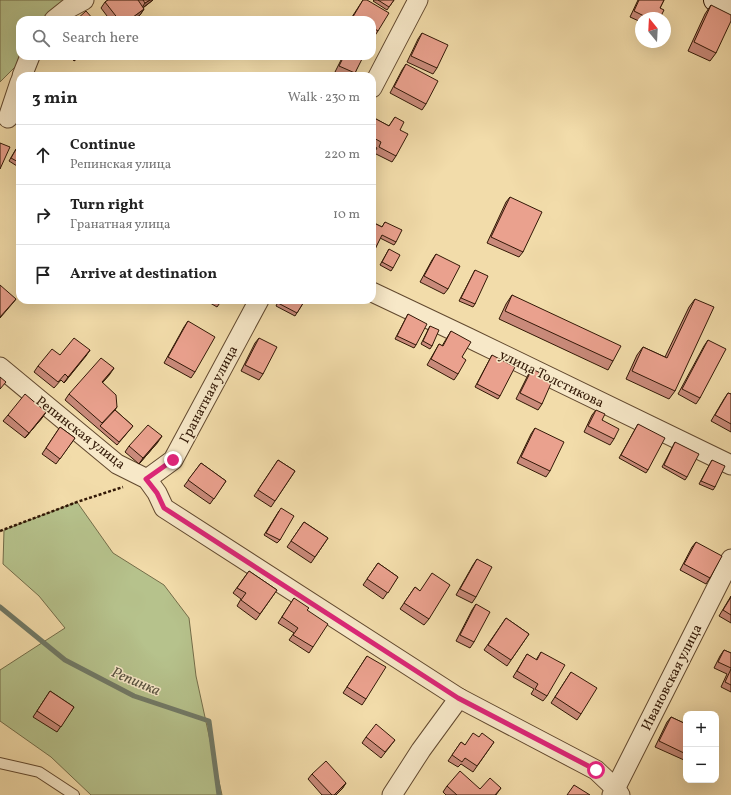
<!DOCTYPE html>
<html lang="en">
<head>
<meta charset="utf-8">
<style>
	:root { --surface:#fff; --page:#f2f2f2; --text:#222; --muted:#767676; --line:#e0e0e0 }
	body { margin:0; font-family:Vollkorn,serif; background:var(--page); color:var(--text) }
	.controls { position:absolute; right:12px; bottom:12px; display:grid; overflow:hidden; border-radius:8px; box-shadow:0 4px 16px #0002 }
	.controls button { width:36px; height:36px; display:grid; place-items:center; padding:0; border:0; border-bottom:1px solid var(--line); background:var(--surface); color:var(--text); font:20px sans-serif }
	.compass { position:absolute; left:635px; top:12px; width:36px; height:36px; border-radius:50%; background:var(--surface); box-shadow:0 4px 16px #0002; rotate:342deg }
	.stop { position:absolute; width:12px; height:12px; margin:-9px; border:3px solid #db2777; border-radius:50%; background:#fff }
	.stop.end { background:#db2777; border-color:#fff; box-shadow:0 1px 4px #0008 }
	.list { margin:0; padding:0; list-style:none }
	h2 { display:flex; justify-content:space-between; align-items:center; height:52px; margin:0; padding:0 16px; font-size:17px }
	h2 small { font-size:13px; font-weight:400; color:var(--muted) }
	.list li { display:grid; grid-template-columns:26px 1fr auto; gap:12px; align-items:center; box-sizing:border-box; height:60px; padding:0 16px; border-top:1px solid var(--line) }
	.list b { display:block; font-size:15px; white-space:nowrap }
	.list p { margin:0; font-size:13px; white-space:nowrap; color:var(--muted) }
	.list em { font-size:13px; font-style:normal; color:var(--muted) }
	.icon { flex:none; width:22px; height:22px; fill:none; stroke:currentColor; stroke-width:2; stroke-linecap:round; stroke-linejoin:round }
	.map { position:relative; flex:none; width:731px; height:795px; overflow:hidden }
	.search { position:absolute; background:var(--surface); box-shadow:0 4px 16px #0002; left:16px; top:16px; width:360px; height:44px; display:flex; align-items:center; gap:10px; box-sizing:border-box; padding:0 14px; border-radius:12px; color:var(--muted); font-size:15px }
	.panel { position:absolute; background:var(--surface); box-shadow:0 4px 16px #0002; left:16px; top:72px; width:360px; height:232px; border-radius:12px }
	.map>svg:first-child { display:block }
	.green { fill:#b6c28c; stroke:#746d49 }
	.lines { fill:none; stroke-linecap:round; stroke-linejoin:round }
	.stream { stroke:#717a67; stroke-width:5 }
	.lane-casing { stroke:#62492f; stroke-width:12 }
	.street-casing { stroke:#62492f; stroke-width:21 }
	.secondary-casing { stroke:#321806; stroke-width:24 }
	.path { stroke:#321806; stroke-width:2.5; stroke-dasharray:3 2; stroke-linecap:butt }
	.lane { stroke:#f7e8c8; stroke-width:10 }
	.street { stroke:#f7e8c8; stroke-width:19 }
	.secondary { stroke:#f7e8c8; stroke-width:22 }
	.wall { fill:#c98a7a; stroke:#321806 }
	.shaded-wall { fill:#a47163; stroke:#321806 }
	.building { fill:#eaa18e; stroke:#321806 }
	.route { stroke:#db2777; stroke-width:5 }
	.labels { text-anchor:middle; stroke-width:3; stroke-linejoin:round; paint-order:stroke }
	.street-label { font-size:14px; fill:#321806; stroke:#f7e8c8 }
	.water-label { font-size:15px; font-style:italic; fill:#57513f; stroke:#f7e8c8 }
</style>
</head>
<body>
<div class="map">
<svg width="731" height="795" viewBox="0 0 731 795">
	<rect width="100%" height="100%" fill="#f2dcaa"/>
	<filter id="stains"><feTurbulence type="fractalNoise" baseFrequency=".005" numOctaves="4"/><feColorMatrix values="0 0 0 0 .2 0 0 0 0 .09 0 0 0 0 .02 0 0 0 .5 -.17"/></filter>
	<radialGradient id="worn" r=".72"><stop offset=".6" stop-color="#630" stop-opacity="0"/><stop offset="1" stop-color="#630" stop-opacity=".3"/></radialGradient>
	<g class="green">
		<polygon points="0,0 76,0 48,20 20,20 20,56 17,65 0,82"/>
		<polygon points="77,502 113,553 164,585 189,618 196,676 222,795 91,795 51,757 0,721 0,670 65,628 39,596 3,564 4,530"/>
	</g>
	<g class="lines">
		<polyline class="stream" points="0,607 65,660 134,696 209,721 219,795"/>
		<g class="lane-casing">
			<polyline id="lane" points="0,763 39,772 74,795"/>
		</g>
		<g class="street-casing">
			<g id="street">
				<polyline points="54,20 69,8 84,0"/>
				<polyline points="22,76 30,56"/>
				<polyline points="372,88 418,0"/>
				<polyline points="8,118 20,82"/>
				<polyline points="372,292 469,338 731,465"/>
				<polyline points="0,367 117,464 147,479 157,493 164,508 459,698 596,770 615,788 620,795"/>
				<polyline points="147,479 173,460 259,300"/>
				<polyline points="392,795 421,750 459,698"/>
				<polyline points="612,795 731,559"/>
			</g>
		</g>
		<g class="secondary-casing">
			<polyline id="secondary" points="715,0 731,8"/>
		</g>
		<polyline class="path" points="0,531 77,502 123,487"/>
		<use href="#lane" class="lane"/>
		<use href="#street" class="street"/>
		<use href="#secondary" class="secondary"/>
	</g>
	<g class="wall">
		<polygon points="108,0 153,0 143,8 144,9 140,15 133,20 110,20 101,8 105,2"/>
		<polygon points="363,0 378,31 374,37 372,35 372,20 350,20"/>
		<polygon points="374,0 394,0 387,10 373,1"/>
		<polygon points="638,0 664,0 660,8 660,18 641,18 641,22 630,17"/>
		<polygon points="711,5 716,53 710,61 688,51 705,14"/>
		<polygon points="422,33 437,68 433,74 407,62 418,39"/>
		<polygon points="70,56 80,56 74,61"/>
		<polygon points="343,56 362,56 355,73 353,76 345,76 335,72"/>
		<polygon points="406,64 426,104 422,110 390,93 402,70"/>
		<polygon points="395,117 400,130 396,156 392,162 374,153 377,148 372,145 372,125 376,119 389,126"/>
		<polygon points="16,149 20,162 17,166 9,161"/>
		<polygon points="510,197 523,252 519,257 487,243 506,202"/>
		<polygon points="372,222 382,227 385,222 396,242 394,245 380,238 372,256"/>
		<polygon points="389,249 393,268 391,271 380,265"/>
		<polygon points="436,254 448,289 444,294 420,282 432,260"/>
		<polygon points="475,270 475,304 473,307 459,301"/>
		<polygon points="512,295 613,361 608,370 499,319 506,304"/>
		<polygon points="695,299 675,391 669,399 626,379 637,355 643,347 665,357 689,307"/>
		<polygon points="205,300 222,300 217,307"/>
		<polygon points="279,300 305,300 295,316 276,306"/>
		<polygon points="408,314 416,345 414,348 395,339"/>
		<polygon points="188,321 195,372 191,378 164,363 184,327"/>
		<polygon points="430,326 432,346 430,349 421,344"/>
		<polygon points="451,331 462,357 458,374 454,380 427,365 439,344 442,346"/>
		<polygon points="259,338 263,374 259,380 241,371 255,343"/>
		<polygon points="708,340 700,398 696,404 678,394 704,346"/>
		<polygon points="90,350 64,383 61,380 54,388 34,372 38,366 60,355"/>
		<polygon points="492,355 500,396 498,399 475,387"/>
		<polygon points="532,369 542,404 538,410 516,399 528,375"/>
		<polygon points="110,374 102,383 117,407 115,410 133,426 117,445 65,400 69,394"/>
		<polygon points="728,393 731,394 731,432 711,421 724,399"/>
		<polygon points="596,410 614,439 610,445 584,432 592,415"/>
		<polygon points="46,412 42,418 25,438 3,421 8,415"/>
		<polygon points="638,424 648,470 646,473 619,458"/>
		<polygon points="60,427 75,438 56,464 42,454"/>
		<polygon points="535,428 550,471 546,477 517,463 531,434"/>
		<polygon points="158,442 139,464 125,452 129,446"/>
		<polygon points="675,442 687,477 685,480 662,467"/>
		<polygon points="278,460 295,471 271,507 254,496"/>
		<polygon points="712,460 715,487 713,490 699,484"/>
		<polygon points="201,463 226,481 210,504 184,486"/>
		<polygon points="279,511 280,540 277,543 264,535"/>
		<polygon points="304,522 328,538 311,563 287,547"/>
		<polygon points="696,542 710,578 706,584 680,570 692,547"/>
		<polygon points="477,559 476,597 472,603 456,595 473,565"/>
		<polygon points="378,563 398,577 383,599 363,585"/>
		<polygon points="249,571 277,590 256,620 237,606 241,599 233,593"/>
		<polygon points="415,587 420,591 429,619 424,625 400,609"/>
		<polygon points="731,596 731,623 719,616"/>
		<polygon points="294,598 313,647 309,653 289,640 294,633 278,623"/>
		<polygon points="476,604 474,642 470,648 456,641 472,610"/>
		<polygon points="506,618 529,634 507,666 484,650"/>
		<polygon points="724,650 731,653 731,692 721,687 727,674 714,668 720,656"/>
		<polygon points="541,652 547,696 543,701 531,694 534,689 513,677 527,654 536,660"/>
		<polygon points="367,656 366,699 362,705 343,693"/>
		<polygon points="571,672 581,714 577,720 551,703"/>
		<polygon points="50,691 74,707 57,732 33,717"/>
		<polygon points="671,717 686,724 686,757 684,760 655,747 667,722"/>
		<polygon points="366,737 395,740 381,758 362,743"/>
		<polygon points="479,737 494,742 473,772 461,764 458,767 448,761 461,742 465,745"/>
		<polygon points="312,774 346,783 342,789 336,795 322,795 308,779"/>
		<polygon points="447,786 480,789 501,788 496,795 446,795 443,792"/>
	</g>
	<g class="shaded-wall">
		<polygon points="150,0 153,0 141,9 145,3"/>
		<polygon points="144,9 140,15 133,20 129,20"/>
		<polygon points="78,56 80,56 74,61"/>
		<polygon points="16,299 12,304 0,318 0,317"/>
		<polygon points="90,350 86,356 64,383 68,377"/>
		<polygon points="114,368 110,374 98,388 102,382"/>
		<polygon points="46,412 42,418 25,438 29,433"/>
		<polygon points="162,436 158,442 139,464 143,458"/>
		<polygon points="346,783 342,789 336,795 334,795"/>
	</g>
	<g class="building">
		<polygon points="108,0 138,0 144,9 129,20 119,20 105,2"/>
		<polygon points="143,0 150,0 145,3"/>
		<polygon points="363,0 367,0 389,13 378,31 372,27 372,20 351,20"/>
		<polygon points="378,0 394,0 389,7"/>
		<polygon points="639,0 664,0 660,8 664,10 660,18 648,18 634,11"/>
		<polygon points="711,5 731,15 731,21 716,53 694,42"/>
		<polygon points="86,11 94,20 76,20"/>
		<polygon points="422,33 448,45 437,68 411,56"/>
		<polygon points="344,56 362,56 363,57 355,73 339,66"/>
		<polygon points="406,64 438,81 426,104 394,87"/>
		<polygon points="395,117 404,122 400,130 408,134 396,156 379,147 381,142 372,137 372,127 376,119 389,126"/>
		<polygon points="0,143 10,147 0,169"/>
		<polygon points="18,146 20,147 20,163 11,158"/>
		<polygon points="372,164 375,165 372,171"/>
		<polygon points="510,197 542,212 523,252 491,237"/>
		<polygon points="372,222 382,227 385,222 402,230 396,242 382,235 372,255"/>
		<polygon points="389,249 400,255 393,268 382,262"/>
		<polygon points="436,254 460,266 448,289 424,276"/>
		<polygon points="475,270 488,276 475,304 461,298"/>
		<polygon points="0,285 16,299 0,317"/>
		<polygon points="512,295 621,346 613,361 505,311"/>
		<polygon points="695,299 714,307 675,391 632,371 643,347 667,358"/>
		<polygon points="280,300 305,300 297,313 278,303"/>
		<polygon points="408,314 427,324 416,345 397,336"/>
		<polygon points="188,321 215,337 195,372 168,357"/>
		<polygon points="430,326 439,330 432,346 423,341"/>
		<polygon points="451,331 471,342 462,357 466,360 458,374 431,359 439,344 443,346"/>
		<polygon points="74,338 90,350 68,377 65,374 58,382 38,366 52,349 60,355"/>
		<polygon points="259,338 277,347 263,374 245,365"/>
		<polygon points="708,340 726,349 700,398 682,389"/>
		<polygon points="492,355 515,367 500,396 477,384"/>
		<polygon points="101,358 114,368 102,382 116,395 117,407 102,423 69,394"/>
		<polygon points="532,369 553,379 542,404 520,393"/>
		<polygon points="0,377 6,382 0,389"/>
		<polygon points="728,393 731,394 731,424 715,415"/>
		<polygon points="25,394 46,412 29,433 8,415"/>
		<polygon points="115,410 133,426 119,442 100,426"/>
		<polygon points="596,410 605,414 602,420 619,429 614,439 588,426"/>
		<polygon points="638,424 665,438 648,470 621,455"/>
		<polygon points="148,425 162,436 143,458 129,446"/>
		<polygon points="60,427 75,438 60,459 46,448"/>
		<polygon points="535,428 564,442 550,471 521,457"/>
		<polygon points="675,442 699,454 687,477 664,465"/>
		<polygon points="278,460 295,471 275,501 258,490"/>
		<polygon points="712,460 725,466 715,487 701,481"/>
		<polygon points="201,463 226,481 214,499 188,480"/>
		<polygon points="281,508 294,516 280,540 266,533"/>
		<polygon points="304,522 328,538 315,557 291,541"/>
		<polygon points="696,542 722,556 710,578 684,564"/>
		<polygon points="477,559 492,567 476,597 460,589"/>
		<polygon points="378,563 398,577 388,593 367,579"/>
		<polygon points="249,571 277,590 260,614 241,600 246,593 237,588"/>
		<polygon points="432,573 450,585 429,619 404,603 415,587 420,591"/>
		<polygon points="731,597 731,615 723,610"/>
		<polygon points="294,598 309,608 307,610 328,624 313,647 293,635 298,628 282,617"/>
		<polygon points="476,604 490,612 474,642 460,635"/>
		<polygon points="506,618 529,634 511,660 488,645"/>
		<polygon points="724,650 731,653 731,668 718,662"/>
		<polygon points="541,652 565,665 547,696 535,689 538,684 517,671 527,654 537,660"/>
		<polygon points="367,656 386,667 366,699 347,687"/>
		<polygon points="731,669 731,685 725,682"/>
		<polygon points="571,672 597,688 581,714 555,697"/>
		<polygon points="50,691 74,707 61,727 37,711"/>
		<polygon points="671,717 686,724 686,754 659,741"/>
		<polygon points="376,724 395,740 385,752 366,737"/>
		<polygon points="473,733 479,737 482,733 494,742 477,766 465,758 462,762 452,755 461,742 465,745"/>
		<polygon points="326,761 346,783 334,795 332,795 312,774"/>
		<polygon points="460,771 480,789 490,778 501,788 495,795 457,795 447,786"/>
		<polygon points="574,785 590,795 567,795"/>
	</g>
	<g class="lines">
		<polyline class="route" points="173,460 146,479 157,493 164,508 458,698 596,770"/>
	</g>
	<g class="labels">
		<g class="street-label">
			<text transform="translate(552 378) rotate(26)" y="5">улица Толстикова</text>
			<text transform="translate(208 394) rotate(-62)" y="5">Гранатная улица</text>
			<text transform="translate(81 432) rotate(38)" y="5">Репинская улица</text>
			<text transform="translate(671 677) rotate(-63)" y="5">Ивановская улица</text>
		</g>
		<g class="water-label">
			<text transform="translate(136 681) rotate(23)" y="5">Репинка</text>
		</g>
	</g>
	<rect width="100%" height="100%" filter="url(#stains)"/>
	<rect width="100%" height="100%" fill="url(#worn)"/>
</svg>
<div class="controls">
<button>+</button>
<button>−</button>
</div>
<svg class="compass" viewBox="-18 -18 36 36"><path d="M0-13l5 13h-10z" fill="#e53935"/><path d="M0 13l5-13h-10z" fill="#767676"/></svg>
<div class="stop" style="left:596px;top:770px"></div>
<div class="stop end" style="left:173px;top:460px"></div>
<div class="search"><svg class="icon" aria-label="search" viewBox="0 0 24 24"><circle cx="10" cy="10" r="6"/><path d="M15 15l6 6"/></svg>Search here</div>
<section class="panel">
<h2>3 min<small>Walk · 230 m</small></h2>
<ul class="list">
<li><svg class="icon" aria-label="ahead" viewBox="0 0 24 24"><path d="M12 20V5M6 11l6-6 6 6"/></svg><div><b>Continue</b><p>Репинская улица</p></div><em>220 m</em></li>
<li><svg class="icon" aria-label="right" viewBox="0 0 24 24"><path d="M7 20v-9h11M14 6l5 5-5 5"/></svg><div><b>Turn right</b><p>Гранатная улица</p></div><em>10 m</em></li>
<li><svg class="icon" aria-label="arrive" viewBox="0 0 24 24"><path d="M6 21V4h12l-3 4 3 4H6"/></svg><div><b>Arrive at destination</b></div></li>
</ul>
</section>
</div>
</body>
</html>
